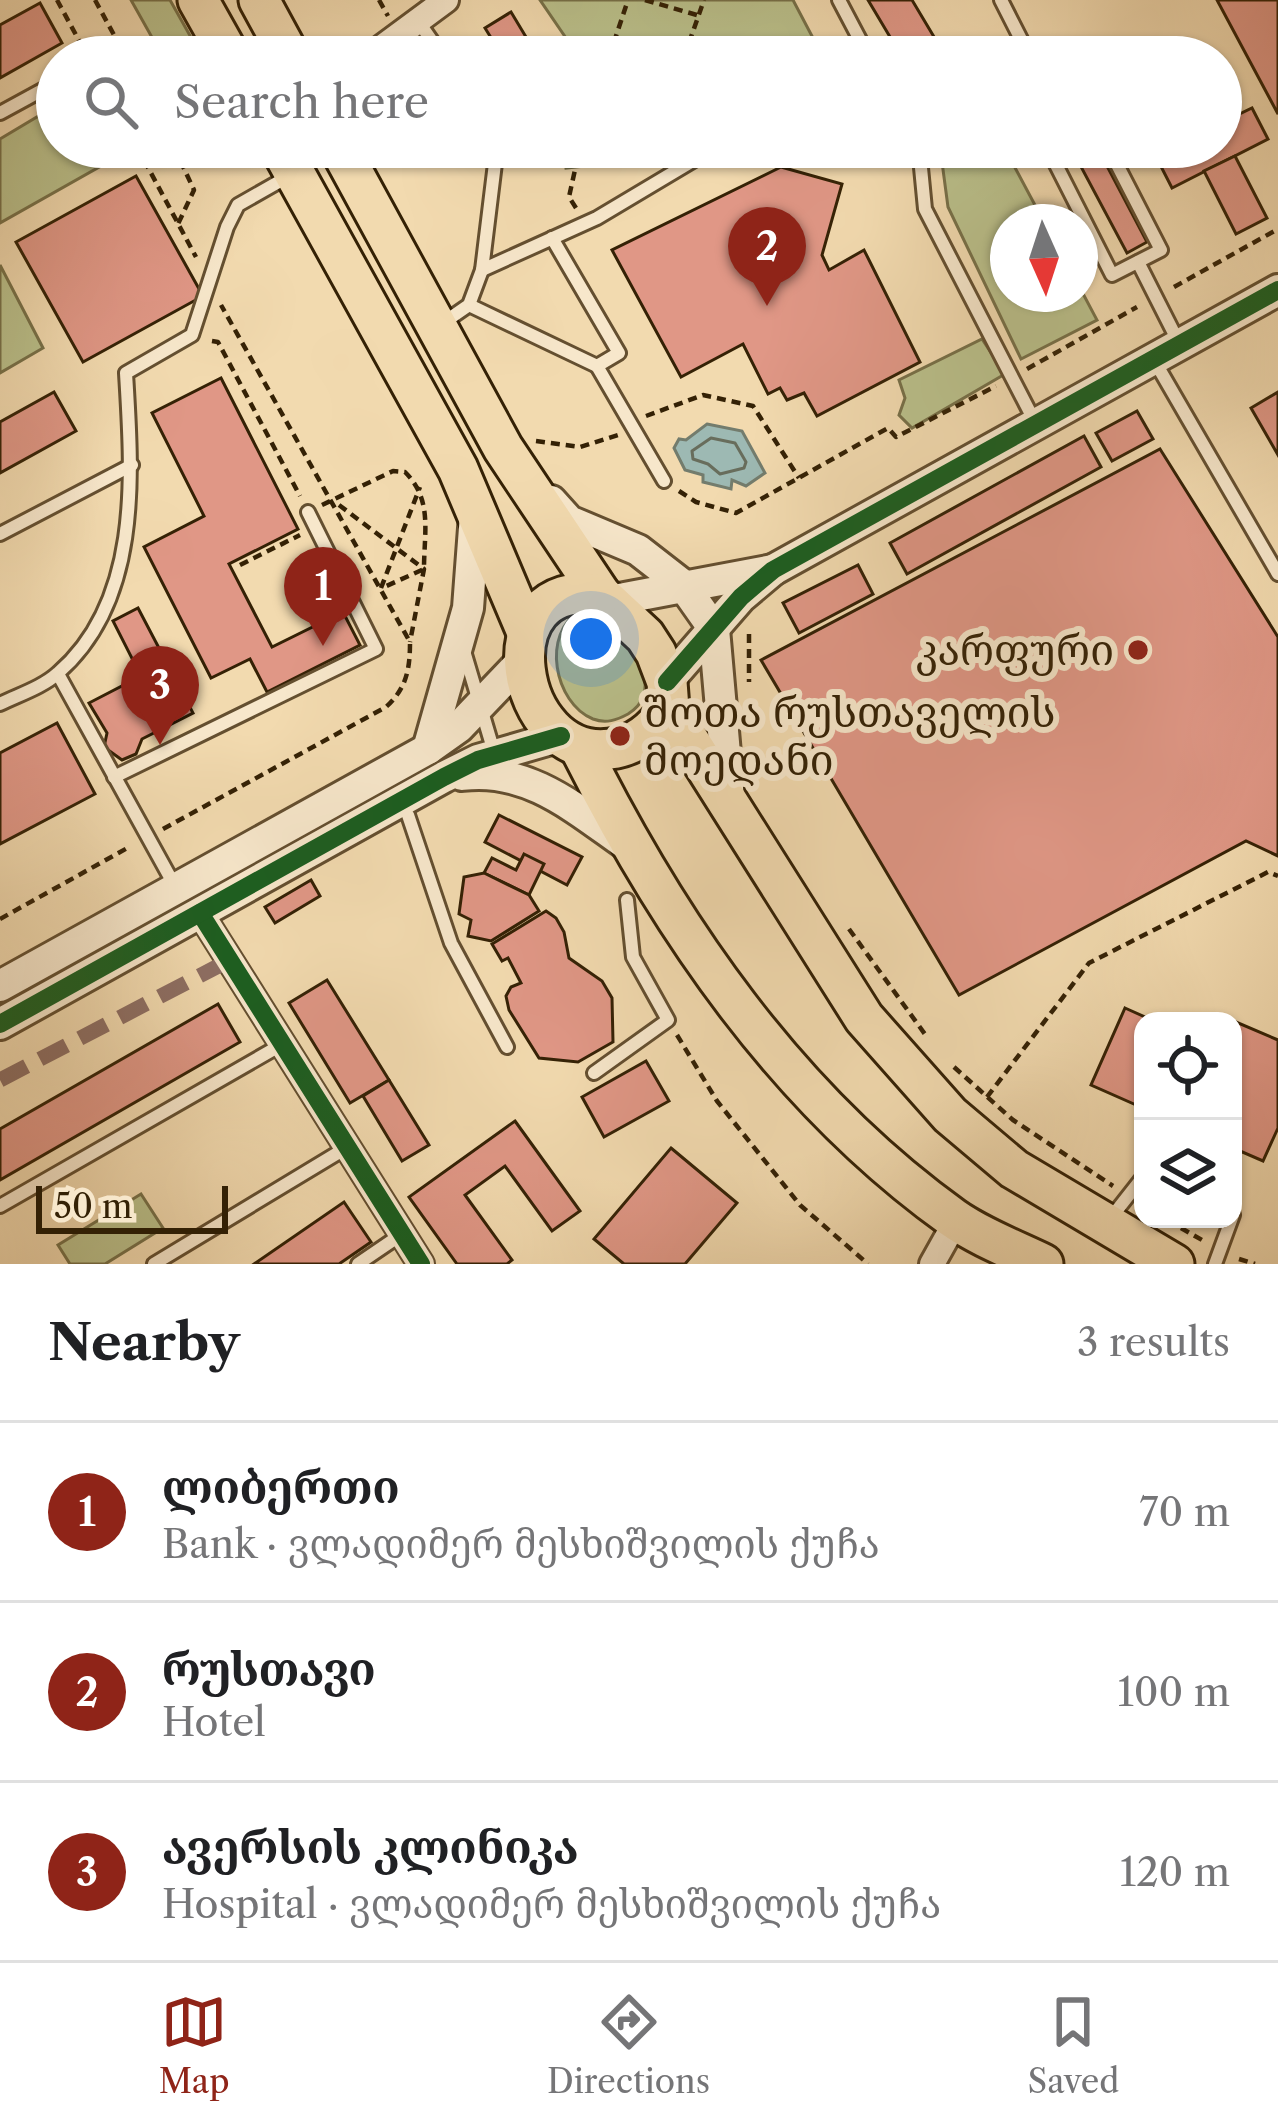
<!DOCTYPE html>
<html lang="en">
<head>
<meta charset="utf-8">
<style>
	:root { --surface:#fff; --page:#f6f6f6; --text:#202124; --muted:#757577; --line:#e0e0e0; --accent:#8f2418 }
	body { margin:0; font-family:"Libre Caslon Text","Noto Serif Georgian",serif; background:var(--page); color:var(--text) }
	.controls { position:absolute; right:36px; bottom:36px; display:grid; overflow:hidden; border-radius:24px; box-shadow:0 3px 9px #0004 }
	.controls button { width:108px; height:108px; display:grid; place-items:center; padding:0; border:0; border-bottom:3px solid var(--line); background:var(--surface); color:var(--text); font:60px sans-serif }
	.compass { position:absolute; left:990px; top:204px; width:108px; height:108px; border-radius:50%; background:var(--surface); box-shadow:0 3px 9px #0004; rotate:177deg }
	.scale { position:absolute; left:36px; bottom:30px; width:192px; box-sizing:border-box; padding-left:12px; border:6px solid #342105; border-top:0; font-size:33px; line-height:42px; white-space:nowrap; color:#342105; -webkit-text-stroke:9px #f7e7cb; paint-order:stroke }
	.you { position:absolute; left:591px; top:639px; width:42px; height:42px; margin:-30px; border:9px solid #fff; border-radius:50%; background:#1a73e8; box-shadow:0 0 0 18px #1a73e833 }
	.badge { display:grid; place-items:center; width:78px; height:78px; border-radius:50%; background:var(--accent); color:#fff; font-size:39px; font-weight:700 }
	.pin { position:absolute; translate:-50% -99px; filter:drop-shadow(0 3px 6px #0008) }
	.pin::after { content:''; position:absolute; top:63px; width:42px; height:36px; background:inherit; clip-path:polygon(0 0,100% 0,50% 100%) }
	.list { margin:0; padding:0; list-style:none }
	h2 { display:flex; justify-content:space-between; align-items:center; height:156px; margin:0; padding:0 48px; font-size:51px }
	h2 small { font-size:39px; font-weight:400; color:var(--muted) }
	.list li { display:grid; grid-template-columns:78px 1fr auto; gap:36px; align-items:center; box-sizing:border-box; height:180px; padding:0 48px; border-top:3px solid var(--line) }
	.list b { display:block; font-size:45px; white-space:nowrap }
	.list p { margin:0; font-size:39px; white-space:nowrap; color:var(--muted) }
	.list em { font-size:39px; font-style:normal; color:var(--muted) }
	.icon { flex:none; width:66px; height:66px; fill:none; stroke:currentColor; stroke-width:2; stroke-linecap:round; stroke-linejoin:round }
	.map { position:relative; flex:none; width:1278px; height:1264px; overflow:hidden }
	.search { position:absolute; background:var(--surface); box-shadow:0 3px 9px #0004; left:36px; right:36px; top:36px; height:132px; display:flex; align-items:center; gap:30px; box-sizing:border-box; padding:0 42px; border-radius:66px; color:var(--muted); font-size:45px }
	.sheet { height:696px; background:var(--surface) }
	nav { display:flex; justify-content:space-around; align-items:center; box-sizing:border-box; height:168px; border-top:3px solid var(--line); background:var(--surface); font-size:33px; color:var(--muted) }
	nav a { display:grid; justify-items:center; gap:6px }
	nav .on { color:var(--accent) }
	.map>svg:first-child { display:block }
	.green { fill:#bac08b; stroke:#777048; stroke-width:3 }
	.water { fill:#9db9b3; stroke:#737c6d; stroke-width:3 }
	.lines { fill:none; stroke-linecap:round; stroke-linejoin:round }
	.shore { stroke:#686d5c; stroke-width:3 }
	.building { fill:#e09786; stroke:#342105; stroke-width:3 }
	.service-casing { stroke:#644f30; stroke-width:18 }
	.minor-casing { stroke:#644f30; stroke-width:30 }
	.tertiary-casing { stroke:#644f30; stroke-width:36 }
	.primary-casing { stroke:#342105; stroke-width:45 }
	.path { stroke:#342105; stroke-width:4.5; stroke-dasharray:9 6; stroke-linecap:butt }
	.service { stroke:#f7e7cb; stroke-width:12 }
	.minor { stroke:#f7e7cb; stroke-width:24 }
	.tertiary { stroke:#f7e7cb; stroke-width:30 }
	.primary { stroke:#f2daaf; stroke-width:39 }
	.quiet { stroke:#8d6e63; stroke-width:15; stroke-dasharray:30 15; stroke-linecap:butt }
	.cycleway-casing { stroke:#f7e7cb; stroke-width:26 }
	.cycleway { stroke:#1b5e20; stroke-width:18 }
	.poi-dot { fill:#8f2418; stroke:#f7e7cb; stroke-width:4.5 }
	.labels { text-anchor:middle; stroke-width:12; stroke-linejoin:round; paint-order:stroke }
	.poi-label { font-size:42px; fill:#342105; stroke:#f7e7cb; text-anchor:end }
</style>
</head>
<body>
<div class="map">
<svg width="1278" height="1264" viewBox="0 0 1278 1264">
	<rect width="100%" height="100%" fill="#f2daaf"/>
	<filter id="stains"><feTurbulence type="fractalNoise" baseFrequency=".00167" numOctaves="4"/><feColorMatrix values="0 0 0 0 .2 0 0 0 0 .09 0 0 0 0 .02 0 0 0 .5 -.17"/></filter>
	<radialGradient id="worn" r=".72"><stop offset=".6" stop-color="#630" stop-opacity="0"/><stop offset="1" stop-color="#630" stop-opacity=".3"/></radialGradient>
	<g class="green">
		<polygon points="131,0 170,0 202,57 163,57"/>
		<polygon points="540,0 793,0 823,57 579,57"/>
		<polygon points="57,105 57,147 131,149 0,223 0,139"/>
		<polygon points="563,147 693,147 677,156 566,168"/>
		<polygon points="940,147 1004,147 1044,222 1008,222 1008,294 1080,294 1080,288 1097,320 1021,359 948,207"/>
		<polygon points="0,265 43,348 0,373"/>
		<polygon points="982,339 1005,374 912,428 899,415 905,398 899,380"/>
		<path d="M580,611L611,618C628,644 668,689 628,714C617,720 606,724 593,719C554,703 541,633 580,611Z"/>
		<polygon points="141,1194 163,1228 105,1264 70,1264 58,1245"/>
	</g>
	<polygon class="water" points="707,424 742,431 765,473 746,486 732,480 731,489 703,482 703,475 685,470 674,448 679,439 686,440"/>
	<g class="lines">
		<polygon class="shore" points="711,438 735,443 746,462 744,468 720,474 708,464 693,459 692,451"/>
	</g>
	<g class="building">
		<polygon points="868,0 912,0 946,57 902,57"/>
		<polygon points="1217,0 1278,0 1278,114"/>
		<polygon points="40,3 62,43 0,78 0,25"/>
		<polygon points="511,12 538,57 503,57 485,28"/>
		<polygon points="1252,108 1268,139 1172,188 1151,147 1221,147 1221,123"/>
		<polygon points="1097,147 1147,242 1127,253 1071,148"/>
		<polygon points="1235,156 1267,218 1236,234 1204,171"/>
		<polygon points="781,167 842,184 822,255 829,270 864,250 920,362 817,416 804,393 787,400 780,388 768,394 743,344 681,377 612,250"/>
		<polygon points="136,176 203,296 83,362 16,242"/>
		<polygon points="221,378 298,529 229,564 272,647 343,612 360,645 267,692 250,659 211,678 144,547 204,516 152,413"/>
		<polygon points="54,392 76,431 0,473 0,422"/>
		<polygon points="1278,392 1278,455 1251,408"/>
		<polygon points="1137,411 1153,439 1112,461 1096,433"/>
		<polygon points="1084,436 1101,467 907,574 890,543"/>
		<polygon points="1160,449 1278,637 1278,856 1246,841 959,995 761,660"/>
		<polygon points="858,565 873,594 799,633 783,603"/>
		<polygon points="138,608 193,713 142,739 136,754 122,760 104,747 107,733 89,703 141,676 113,621"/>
		<polygon points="57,723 95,794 0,844 0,753"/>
		<polygon points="499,815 582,857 567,885 485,842"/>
		<polygon points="524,854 544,864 529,895 484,873 492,858 516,870"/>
		<polygon points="484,873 529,895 539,911 491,941 468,936 471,920 459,914 464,877"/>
		<polygon points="311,880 320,896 275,923 265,907"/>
		<polygon points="546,911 556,918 564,932 569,958 602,981 612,998 613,1042 578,1062 539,1058 509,1010 506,996 511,987 521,983 508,958 502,961 492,944"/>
		<polygon points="327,980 389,1080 350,1103 289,1003"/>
		<polygon points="218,1004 240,1042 0,1180 0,1129"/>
		<polygon points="1125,1008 1154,1021 1143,1021 1143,1108 1091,1085"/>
		<polygon points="1222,1016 1278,1040 1278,1128 1263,1161 1233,1148 1233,1021 1220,1021"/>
		<polygon points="646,1061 669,1101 604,1137 582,1097"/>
		<polygon points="389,1080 429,1145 402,1161 363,1096"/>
		<polygon points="515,1121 580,1211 552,1231 505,1166 465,1195 512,1260 507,1264 457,1264 409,1197"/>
		<polygon points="671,1148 737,1203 685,1264 624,1264 594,1239"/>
		<polygon points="344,1202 371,1242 339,1264 254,1264"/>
	</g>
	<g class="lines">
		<g class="service-casing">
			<g id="service">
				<polyline points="839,0 869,57"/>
				<polyline points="1001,0 1030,57"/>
				<polyline points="418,21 443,57"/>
				<polyline points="0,113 57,82"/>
				<polyline points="919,147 925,209 1036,424"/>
				<polyline points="1047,147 1112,275 1161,250 1108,147"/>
				<polyline points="552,238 619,353 597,366 664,481"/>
				<polyline points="1138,262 1178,341"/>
				<polyline points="482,270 597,218 716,147"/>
				<polyline points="469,305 597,366"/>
				<polyline points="443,323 469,305 482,270 497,147"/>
				<polyline points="1154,360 1278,574"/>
				<polyline points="0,534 132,465"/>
				<polyline points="464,651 494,752"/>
				<polyline points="58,674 176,888"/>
				<path d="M0,704C18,695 43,687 58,673C142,600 132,474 126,373L192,335L227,227L238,205L289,176"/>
				<polyline points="114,777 376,649 308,512"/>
				<polyline points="408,815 451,943 507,1047"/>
				<polyline points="594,1073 668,1020 633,957 627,900"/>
				<polyline points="0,1206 281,1045"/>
				<polyline points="1110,1219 1143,1177"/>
				<polyline points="154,1264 346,1148"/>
				<polyline points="358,1264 402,1234"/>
				<polyline points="1215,1264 1233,1215"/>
			</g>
		</g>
		<g class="minor-casing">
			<g id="minor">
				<polyline points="369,57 446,0"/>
				<polyline points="200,913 421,1264"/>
				<polyline points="932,1264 956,1221"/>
			</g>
		</g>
		<g class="tertiary-casing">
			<g id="tertiary">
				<polyline points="551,501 569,521 638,550 683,585 714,629 729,799"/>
				<polyline points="609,601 773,570"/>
				<polyline points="667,682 741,597 773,570 1278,290"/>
				<polyline points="428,749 468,608 475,515"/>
				<path d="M462,775C529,766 578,811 630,847"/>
				<polyline points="0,986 428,749 459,727 524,659"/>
				<polyline points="0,1024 444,777 478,760 561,736"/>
			</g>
		</g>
		<g class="primary-casing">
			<g id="primary">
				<polyline points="198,0 230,57"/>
				<polyline points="259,0 290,57"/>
				<polyline points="280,147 458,469 526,630"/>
				<polyline points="339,147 503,448 601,595 645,636 656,653 667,682 669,709 864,1018 950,1115 1014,1169 1174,1264"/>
				<path d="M601,595C483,575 514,762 610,749C636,746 654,730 669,709"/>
				<path d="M580,748C670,928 787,1099 953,1218C980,1237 1014,1250 1043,1264"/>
			</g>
		</g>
		<g class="path">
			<polyline points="57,0 88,57"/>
			<polyline points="95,0 126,57"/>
			<polyline points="379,0 388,16"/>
			<polyline points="645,0 697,15"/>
			<polyline points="609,57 628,0"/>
			<polyline points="684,57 704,0"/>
			<polyline points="137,147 196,257"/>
			<polyline points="174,147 194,190 178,224"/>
			<polyline points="576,208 569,197 580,147"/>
			<polyline points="1174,287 1278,229"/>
			<polyline points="212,341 218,342 300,496"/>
			<polyline points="1027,369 1137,307"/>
			<polyline points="646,416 703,395 753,406 799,478"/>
			<polyline points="536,441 580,447 618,435"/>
			<polyline points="679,491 696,502 736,513 888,428 896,437 996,386"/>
			<path d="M322,505L393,471L405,472C433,500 424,532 424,569L382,588"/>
			<polyline points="339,505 424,569 410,642"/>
			<polyline points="240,565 300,535"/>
			<polyline points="381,588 420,487"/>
			<polyline points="749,634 749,682"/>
			<path d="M163,829L386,707C407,688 410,668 410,642L221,305"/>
			<polyline points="0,919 131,846"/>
			<polyline points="849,929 927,1037"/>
			<polyline points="677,1035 717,1101 800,1205 868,1264"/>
			<polyline points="954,1067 1013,1120 1113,1186"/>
			<polyline points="987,1097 1089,963 1268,872 1278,876"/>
			<polyline points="1181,1228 1202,1240"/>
			<polyline points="1239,1259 1255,1264"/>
		</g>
		<use href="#service" class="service"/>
		<use href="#minor" class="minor"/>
		<use href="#tertiary" class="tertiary"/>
		<use href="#primary" class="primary"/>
		<polyline class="quiet" points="0,1080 228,961"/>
		<g class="cycleway-casing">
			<g id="cycleway">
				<polyline points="667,682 741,597 773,570 1278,290"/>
				<polyline points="200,913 421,1264"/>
				<polyline points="0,1024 444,777 478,760 561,736"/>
			</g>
		</g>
		<use href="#cycleway" class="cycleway"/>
	</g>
	<g class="poi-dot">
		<circle cx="1138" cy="650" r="12"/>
		<circle cx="620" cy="736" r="12"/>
	</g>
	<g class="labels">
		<g class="poi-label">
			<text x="1114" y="665">კარფური</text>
			<text x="644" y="727" text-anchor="start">შოთა რუსთაველის<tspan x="644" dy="48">მოედანი</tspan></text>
		</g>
	</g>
	<rect width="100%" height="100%" filter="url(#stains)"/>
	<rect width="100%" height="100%" fill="url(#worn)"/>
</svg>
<div class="controls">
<button><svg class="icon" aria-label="locate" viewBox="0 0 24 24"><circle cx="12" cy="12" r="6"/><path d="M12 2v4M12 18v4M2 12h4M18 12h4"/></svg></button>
<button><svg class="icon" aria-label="layers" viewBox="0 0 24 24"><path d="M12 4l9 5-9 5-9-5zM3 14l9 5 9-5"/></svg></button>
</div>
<svg class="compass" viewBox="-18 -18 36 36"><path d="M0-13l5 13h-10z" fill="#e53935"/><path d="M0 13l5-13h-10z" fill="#757577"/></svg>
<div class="scale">50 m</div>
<div class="you"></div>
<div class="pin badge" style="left:323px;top:646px">1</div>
<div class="pin badge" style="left:767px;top:306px">2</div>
<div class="pin badge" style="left:160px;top:745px">3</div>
<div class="search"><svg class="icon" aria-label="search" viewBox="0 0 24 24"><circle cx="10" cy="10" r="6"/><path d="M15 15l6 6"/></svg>Search here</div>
</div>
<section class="sheet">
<h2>Nearby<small>3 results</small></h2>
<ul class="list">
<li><span class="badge">1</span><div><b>ლიბერთი</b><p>Bank · ვლადიმერ მესხიშვილის ქუჩა</p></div><em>70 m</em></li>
<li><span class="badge">2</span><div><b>რუსთავი</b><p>Hotel</p></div><em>100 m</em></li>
<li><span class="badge">3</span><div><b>ავერსის კლინიკა</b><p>Hospital · ვლადიმერ მესხიშვილის ქუჩა</p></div><em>120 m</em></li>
</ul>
</section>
<nav>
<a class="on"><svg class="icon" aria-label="map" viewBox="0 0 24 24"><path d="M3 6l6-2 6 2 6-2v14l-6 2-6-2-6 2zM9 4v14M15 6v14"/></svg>Map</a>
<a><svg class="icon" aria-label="directions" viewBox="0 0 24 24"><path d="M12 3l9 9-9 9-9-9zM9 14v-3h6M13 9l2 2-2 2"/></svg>Directions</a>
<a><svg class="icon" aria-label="saved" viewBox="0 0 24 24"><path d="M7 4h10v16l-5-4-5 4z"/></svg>Saved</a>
</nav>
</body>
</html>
